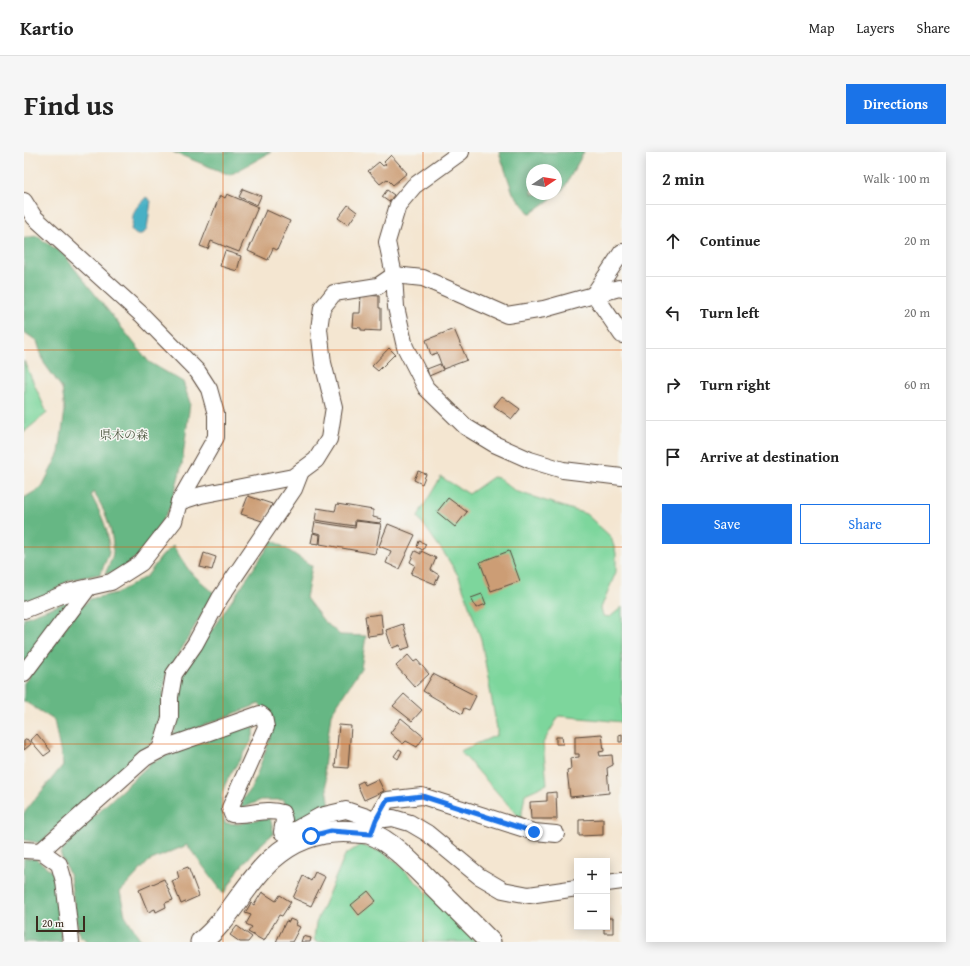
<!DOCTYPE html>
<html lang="en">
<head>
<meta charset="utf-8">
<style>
	:root { --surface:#fff; --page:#f6f6f6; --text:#222; --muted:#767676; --line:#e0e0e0; --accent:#1a73e8 }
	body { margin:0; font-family:"Gentium Book Plus","Noto Serif JP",serif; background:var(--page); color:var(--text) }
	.controls { position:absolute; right:12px; bottom:12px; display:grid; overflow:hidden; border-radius:0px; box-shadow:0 2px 10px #0003 }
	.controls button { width:36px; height:36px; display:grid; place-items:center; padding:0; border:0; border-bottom:1px solid var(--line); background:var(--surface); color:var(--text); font:20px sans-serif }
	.compass { position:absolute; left:502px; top:12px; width:36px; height:36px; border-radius:50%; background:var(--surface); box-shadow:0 2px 10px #0003; rotate:78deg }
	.scale { position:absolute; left:12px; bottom:10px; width:49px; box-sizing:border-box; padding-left:4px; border:2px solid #3b2a1e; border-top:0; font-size:11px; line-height:14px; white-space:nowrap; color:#3b2a1e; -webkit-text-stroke:3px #f6f6f2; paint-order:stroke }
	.stop { position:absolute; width:12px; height:12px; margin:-9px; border:3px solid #1a73e8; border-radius:50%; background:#fff }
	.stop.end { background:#1a73e8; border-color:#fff; box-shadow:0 1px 4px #0008 }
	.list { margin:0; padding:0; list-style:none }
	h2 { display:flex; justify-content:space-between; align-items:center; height:52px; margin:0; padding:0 16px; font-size:17px }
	h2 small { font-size:13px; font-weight:400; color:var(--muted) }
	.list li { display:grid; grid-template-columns:26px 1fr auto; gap:12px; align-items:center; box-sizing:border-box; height:72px; padding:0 16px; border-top:1px solid var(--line) }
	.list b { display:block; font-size:15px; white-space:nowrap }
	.list em { font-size:13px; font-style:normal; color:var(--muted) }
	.actions { display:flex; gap:8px; padding:12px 16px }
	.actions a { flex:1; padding:9px 0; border:1px solid var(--accent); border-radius:0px; text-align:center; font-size:14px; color:var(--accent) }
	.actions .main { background:var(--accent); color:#fff }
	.icon { flex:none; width:22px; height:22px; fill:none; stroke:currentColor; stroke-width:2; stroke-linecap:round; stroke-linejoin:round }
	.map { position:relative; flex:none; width:598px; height:790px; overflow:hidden; border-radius:0px }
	header { display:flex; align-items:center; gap:24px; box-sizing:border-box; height:56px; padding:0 20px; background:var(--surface); border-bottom:1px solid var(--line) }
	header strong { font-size:19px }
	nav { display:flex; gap:22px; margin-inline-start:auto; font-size:14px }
	.intro { display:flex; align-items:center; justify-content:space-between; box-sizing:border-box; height:96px; padding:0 24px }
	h1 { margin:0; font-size:28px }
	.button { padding:10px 18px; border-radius:0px; background:var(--accent); color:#fff; font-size:14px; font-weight:700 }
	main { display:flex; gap:24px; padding:0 24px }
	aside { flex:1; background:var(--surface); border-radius:0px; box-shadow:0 2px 10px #0003 }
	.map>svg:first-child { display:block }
	.green { fill:#7dd69c; stroke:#5c805d }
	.forest { fill:#66b784; stroke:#507051; fill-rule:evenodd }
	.water { fill:#46b0c5; stroke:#406d72 }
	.building { fill:#cc9d74 }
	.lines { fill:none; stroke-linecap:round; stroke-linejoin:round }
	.minor-casing { stroke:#574639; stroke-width:18 }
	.tertiary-casing { stroke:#574639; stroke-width:23 }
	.minor { stroke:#fff; stroke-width:16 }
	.tertiary { stroke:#fff; stroke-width:21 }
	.route { stroke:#1a73e8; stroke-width:5 }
	.grid { fill:none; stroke:#df570d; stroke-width:1; stroke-opacity:0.55 }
	.labels { text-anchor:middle; stroke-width:3; stroke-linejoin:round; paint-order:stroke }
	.park-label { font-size:12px; fill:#4c553e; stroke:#f6f6f2 }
</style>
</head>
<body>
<header>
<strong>Kartio</strong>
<nav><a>Map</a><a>Layers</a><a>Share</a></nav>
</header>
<div class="intro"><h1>Find us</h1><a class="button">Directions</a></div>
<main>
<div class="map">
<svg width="598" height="790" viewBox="0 0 598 790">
	<rect width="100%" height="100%" fill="#f6f6f2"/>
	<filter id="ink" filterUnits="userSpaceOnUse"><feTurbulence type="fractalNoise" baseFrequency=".025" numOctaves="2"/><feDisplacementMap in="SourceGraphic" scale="8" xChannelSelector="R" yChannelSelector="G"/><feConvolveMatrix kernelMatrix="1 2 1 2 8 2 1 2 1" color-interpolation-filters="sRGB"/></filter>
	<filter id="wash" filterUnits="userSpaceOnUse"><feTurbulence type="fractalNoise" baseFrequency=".012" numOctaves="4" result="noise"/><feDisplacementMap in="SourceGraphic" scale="16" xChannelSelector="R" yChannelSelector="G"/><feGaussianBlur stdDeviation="0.9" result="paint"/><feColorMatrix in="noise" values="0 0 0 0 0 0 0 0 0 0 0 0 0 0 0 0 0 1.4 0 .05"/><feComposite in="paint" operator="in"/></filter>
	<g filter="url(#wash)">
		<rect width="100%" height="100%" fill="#f4e6d1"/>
		<g class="green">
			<polygon points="0,209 23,261 0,280"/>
			<polygon points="417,325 445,342 469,325 475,326 491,339 562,362 587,385 592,401 592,420 577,456 579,464 586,465 598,455 598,570 535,564 519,591 523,632 501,642 497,667 436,599 473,583 473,577 457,487 435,425 422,404 394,365 397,358"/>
			<polygon points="336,693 358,700 371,709 453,790 292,790 290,787 292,771 321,703"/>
		</g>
		<g class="forest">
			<polygon points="149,0 247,0 206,23"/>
			<path d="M475,0H560L539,38L506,62L489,41ZM508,18H532V42H508Z"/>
			<path d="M13,84L39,102L125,210L159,230L166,251L158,312L147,354L125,390L115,403L95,419L81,422C84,415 89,406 89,399C90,381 80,354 69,340L67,343C76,360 86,379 85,399C84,406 79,415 76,422L46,428L23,443L0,452V346L18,335L35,301L41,258L38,236L20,211L13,189L0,180V86Z"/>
			<polygon points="249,388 288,414 282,446 299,468 316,483 342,484 337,516 307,562 300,615 306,656 268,674 260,648 237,648 217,657 219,647 229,633 246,586 247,564 235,552 149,585 156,557 156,533 161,517"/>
			<polygon points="149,394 166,420 190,441 142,524 133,586 16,691 0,688 0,661 39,613 30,568 0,549 0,531 55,457 66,447 93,441 123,424 138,404"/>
			<polygon points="51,447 0,514 0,466"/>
			<path d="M220,575H231C230,580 229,585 227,590C212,618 188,635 201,671L214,672L236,667L246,666L250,681L234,695L215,717L200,742L163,693L125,709L96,740L101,763L118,790H66L56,784L52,766L46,724L36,701L56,677L128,610L155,598Z"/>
			<polygon points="0,706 12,707 29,720 38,790 0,790"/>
		</g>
		<path class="water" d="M122,45L127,49L123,77L120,81L113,83L110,81L107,77C109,72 108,69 109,64C110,56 117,51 122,45Z"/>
		<g id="blocks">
			<g class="building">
				<polygon points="367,3 383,21 369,33 363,27 356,32 344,19 355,10 359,14 362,12 360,10"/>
				<polygon points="219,37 237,44 233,53 215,45"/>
				<polygon points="363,38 370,43 365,50 358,45"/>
				<polygon points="203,42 234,55 215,100 187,89 184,97 176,94 196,43 201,46"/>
				<polygon points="324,53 333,60 324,73 314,66"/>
				<polygon points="242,58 266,69 253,98 249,96 244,108 224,99"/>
				<polygon points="201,99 217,104 213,119 196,114"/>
				<polygon points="337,143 355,144 355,156 357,156 357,179 337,178 337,176 328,175 329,161 336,161"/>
				<polygon points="430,177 443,208 419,217 413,201 407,203 402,188"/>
				<polygon points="365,196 371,202 354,219 348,214"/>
				<polygon points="416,212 419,218 405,224 403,217"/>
				<polygon points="478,244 496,257 488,267 470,254"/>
				<polygon points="394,319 402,322 398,332 390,328"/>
				<polygon points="224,344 248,352 241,370 217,362"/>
				<polygon points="424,346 443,360 431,375 413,360"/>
				<polygon points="313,352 349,358 349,365 357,367 356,371 331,368 331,374 291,368 293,356 311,359"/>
				<polygon points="332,369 357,372 351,402 296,392 297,382 289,380 291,370 331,376"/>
				<polygon points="364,372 391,383 375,417 362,411 367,399 355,394"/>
				<polygon points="289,381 296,383 295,392 287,391"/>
				<polygon points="395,389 402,392 399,398 393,395"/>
				<polygon points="391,399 397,402 397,399 412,406 407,418 415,423 411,432 387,422 391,413 386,410"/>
				<polygon points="485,399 496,429 467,439 456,410"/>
				<polygon points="180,401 192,405 188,418 176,415"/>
				<polygon points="458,442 462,452 452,456 447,446"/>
				<polygon points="357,462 359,482 344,484 341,464"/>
				<polygon points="379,472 386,495 377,498 376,493 368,496 362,478"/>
				<polygon points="384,503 390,510 393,508 405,522 391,535 372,514"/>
				<polygon points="409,522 452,544 445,558 440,556 438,562 399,539"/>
				<polygon points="380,542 398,558 388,569 369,554"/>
				<polygon points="377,566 400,585 393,595 382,589 379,592 366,581"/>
				<polygon points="315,573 327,574 324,616 311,615"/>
				<polygon points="13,582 27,599 20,604 6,588"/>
				<polygon points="578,582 580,599 575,600 576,604 588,603 589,613 583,616 585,641 546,645 543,618 547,617 546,606 555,605 555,602 551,602 551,584"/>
				<polygon points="598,582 598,590 595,590 595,583"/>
				<polygon points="532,585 538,585 539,592 532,592"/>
				<polygon points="3,587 7,592 0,598 0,589"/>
				<polygon points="375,597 378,599 374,607 370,604"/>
				<polygon points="354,627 360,639 340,648 333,632 339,629 341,633"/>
				<polygon points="532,640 533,667 507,667 506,650 523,649 523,641"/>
				<polygon points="579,667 579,683 555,684 555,668"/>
				<polygon points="164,715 175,744 157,752 148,729 155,726 153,719"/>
				<polygon points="291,720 301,725 287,754 269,746 279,724 287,729"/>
				<polygon points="140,727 149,748 141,751 142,755 132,760 131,757 124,760 115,738"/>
				<polygon points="344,739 352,749 335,763 327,753"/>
				<polygon points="238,740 252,749 256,743 267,750 258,764 255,763 240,789 224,780 228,775 222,772 227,763 221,761 227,751 230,753"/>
				<polygon points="583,766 589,766 589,781 580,781 580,775 583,775"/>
				<polygon points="266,767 273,770 272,773 276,775 268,790 252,790 262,769 265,770"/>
				<polygon points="213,774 228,785 224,790 216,790 206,783"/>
				<polygon points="279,784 287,786 286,790 277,790"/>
			</g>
		</g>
	</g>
	<g filter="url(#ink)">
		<use href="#blocks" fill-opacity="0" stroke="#574639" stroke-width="1"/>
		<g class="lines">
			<g class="minor-casing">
				<g id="minor">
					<polyline points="437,0 390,34 374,53 363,90 370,123 372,155 381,195 402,236 442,275 470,292 506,308 539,318 598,325"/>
					<polyline points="0,49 10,65 117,162 174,220 185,237 192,262 192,285 155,350 150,369 117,411 87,430 48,439 0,458"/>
					<polyline points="570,142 598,100"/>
					<polyline points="570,142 598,183"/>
					<polyline points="155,350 177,343 269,325 292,308 305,287 310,255 299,211 295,177 298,156 310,141 354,134 370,123 399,126 483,163 520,157 595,136 598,137"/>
					<polyline points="0,521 64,436"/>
					<polyline points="136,598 146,566 146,545 150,522 171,492 196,446 270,337 277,319"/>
					<polyline points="352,668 363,648 398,644 510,680 532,682"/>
					<polyline points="347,682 352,668 369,666 386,671 403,681 455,724 479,738 505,743 553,736"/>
					<polyline points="0,698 17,699 35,712 40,729 47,790"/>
					<path d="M17,699L121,606L140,596L236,562L240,565L242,575L206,656L208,662C224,664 242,655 258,661L260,668L258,680L262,681L271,678L296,664L322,658L343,665L347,682"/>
					<polyline points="583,731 598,729"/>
				</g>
			</g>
			<g class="tertiary-casing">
				<path id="tertiary" d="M177,790C206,767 221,731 248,707C272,685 301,677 332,680C337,681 343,680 347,682C367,689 391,715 406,730C426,750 446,770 466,790"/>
			</g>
			<use href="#minor" class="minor"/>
			<use href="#tertiary" class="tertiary"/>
		</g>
	</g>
	<g class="lines" filter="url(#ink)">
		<polyline class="route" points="287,684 307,679 347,682 352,668 363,648 398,644 510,680"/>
	</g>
	<path class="grid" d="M199,0V790M399,0V790M0,198H598M0,395H598M0,592H598"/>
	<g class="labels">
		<g class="park-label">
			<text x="100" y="287">県木の森</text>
		</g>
	</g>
</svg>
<div class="controls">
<button>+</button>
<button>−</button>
</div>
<svg class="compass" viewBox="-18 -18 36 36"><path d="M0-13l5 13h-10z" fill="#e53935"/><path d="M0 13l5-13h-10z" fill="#767676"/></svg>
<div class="scale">20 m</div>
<div class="stop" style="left:287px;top:684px"></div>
<div class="stop end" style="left:510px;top:680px"></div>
</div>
<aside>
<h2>2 min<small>Walk · 100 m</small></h2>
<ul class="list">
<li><svg class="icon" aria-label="ahead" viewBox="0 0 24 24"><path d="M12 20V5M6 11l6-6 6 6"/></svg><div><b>Continue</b></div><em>20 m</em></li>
<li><svg class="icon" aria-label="left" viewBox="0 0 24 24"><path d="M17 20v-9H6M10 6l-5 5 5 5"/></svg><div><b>Turn left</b></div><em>20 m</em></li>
<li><svg class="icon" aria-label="right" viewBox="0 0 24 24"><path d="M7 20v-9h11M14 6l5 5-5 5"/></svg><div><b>Turn right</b></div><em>60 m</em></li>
<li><svg class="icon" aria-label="arrive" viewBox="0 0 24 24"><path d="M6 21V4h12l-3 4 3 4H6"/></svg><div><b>Arrive at destination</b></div></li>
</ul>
<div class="actions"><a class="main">Save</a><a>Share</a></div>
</aside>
</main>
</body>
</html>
